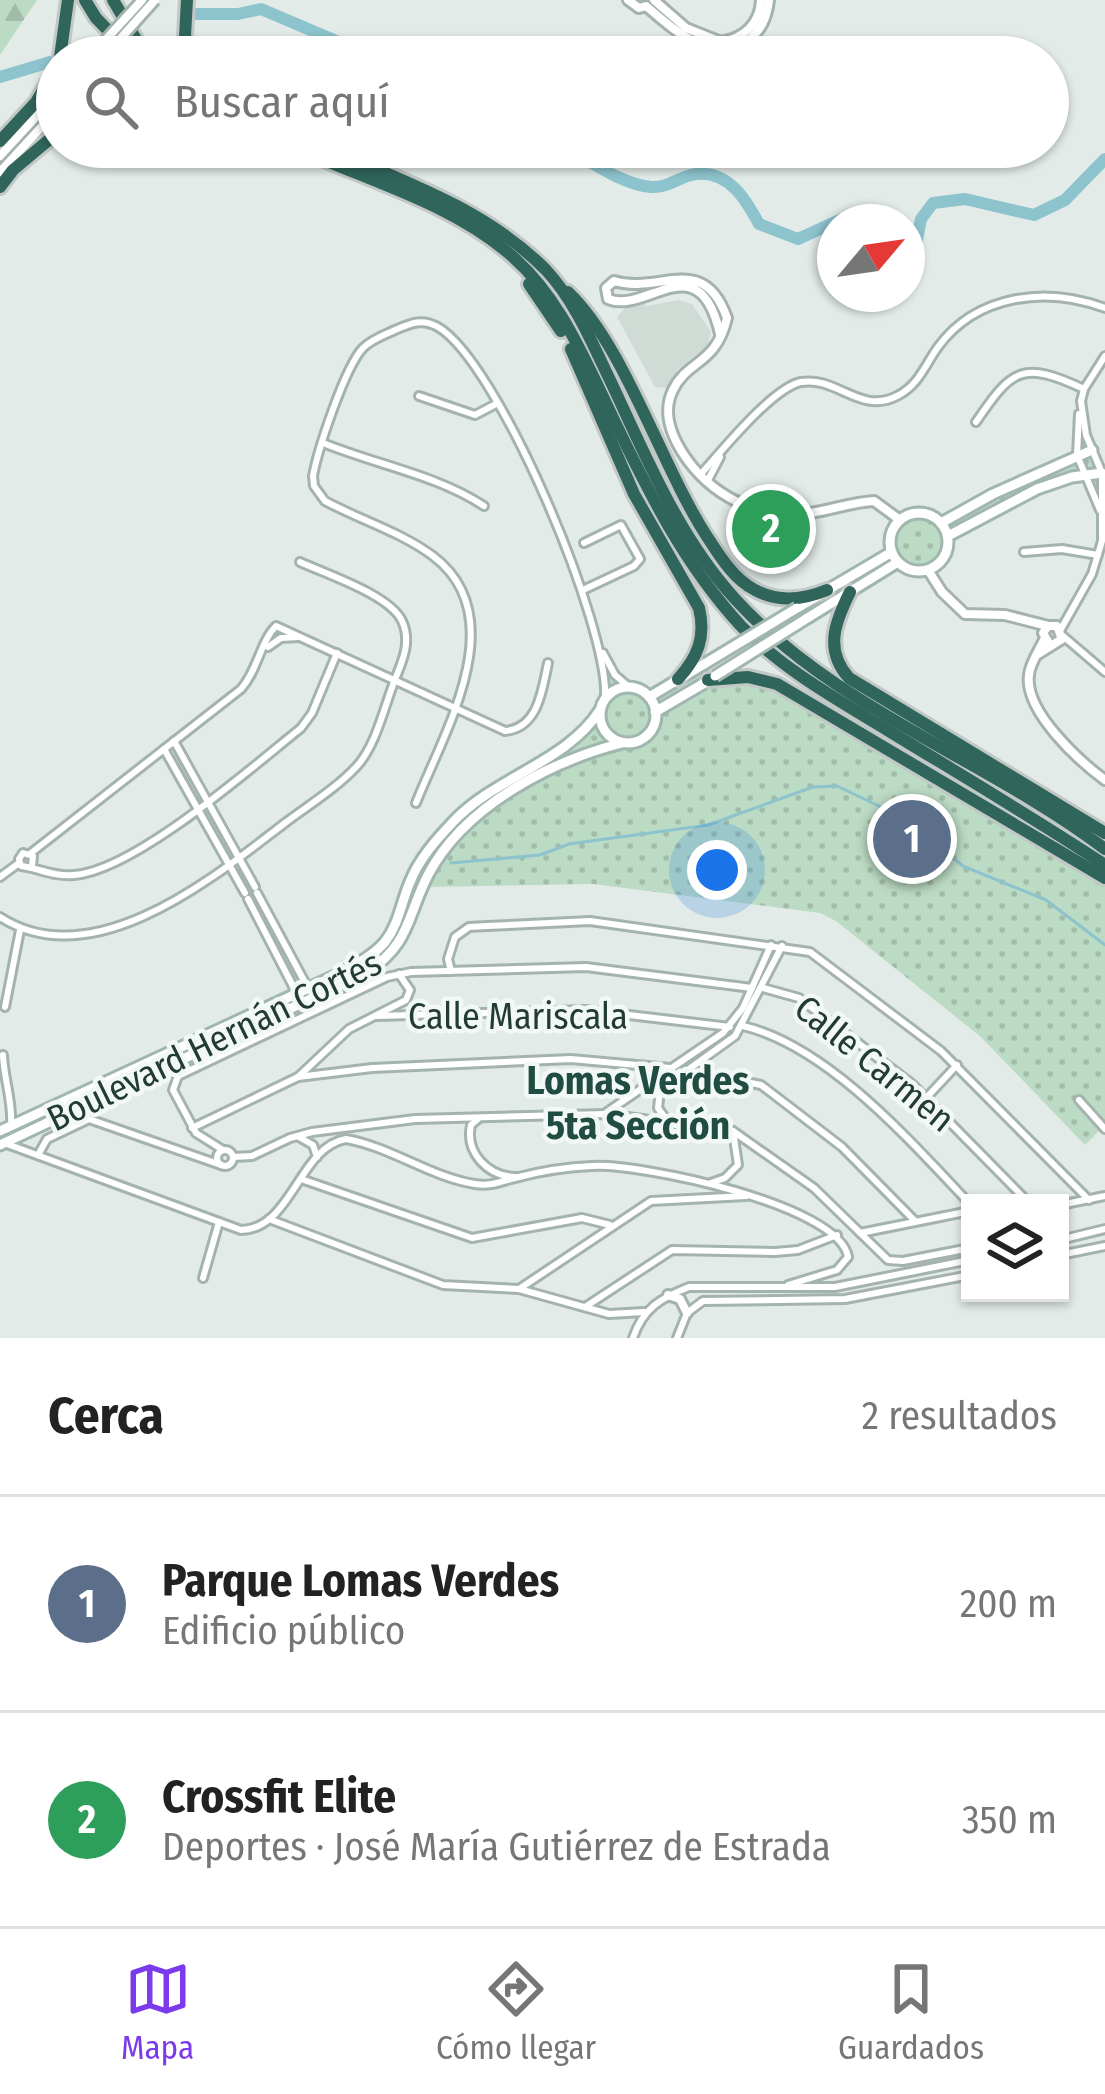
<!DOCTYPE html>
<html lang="es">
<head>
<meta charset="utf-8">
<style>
	:root { --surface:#fff; --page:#f6f6f6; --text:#222; --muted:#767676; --line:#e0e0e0; --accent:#7c3aed }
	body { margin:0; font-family:"Fira Sans Condensed",sans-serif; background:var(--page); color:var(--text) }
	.controls { position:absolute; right:36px; bottom:36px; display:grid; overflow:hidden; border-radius:0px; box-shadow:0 3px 9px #0004 }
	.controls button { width:108px; height:108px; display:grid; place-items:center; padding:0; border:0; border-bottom:3px solid var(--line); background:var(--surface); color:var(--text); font:60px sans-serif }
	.compass { position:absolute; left:817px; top:204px; width:108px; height:108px; border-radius:50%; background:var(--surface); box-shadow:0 3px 9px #0004; rotate:61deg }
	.you { position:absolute; left:717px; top:870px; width:42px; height:42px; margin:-30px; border:9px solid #fff; border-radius:50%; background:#1a73e8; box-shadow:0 0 0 18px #1a73e833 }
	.badge { display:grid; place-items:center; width:78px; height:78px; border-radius:50%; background:var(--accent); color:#fff; font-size:39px; font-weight:700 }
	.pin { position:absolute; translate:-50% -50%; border:6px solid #fff; box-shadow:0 3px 12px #0006 }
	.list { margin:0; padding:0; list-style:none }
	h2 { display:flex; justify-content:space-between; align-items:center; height:156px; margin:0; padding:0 48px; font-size:51px }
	h2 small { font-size:39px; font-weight:400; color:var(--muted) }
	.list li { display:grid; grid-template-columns:78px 1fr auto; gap:36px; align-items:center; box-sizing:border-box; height:216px; padding:0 48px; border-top:3px solid var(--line) }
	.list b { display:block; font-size:45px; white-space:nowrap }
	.list p { margin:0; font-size:39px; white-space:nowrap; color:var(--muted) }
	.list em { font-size:39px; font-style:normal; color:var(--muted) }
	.icon { flex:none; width:66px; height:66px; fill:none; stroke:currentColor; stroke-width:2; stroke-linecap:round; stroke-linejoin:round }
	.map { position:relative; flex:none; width:1105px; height:1338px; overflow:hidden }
	.search { position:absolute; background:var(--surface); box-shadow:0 3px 9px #0004; left:36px; right:36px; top:36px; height:132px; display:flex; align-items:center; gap:30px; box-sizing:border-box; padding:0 42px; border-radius:66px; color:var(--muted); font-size:45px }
	.sheet { height:588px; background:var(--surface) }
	nav { display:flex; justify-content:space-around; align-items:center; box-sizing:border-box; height:168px; border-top:3px solid var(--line); background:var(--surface); font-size:33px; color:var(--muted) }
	nav a { display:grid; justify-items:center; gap:6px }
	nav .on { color:var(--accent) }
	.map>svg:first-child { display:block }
	.built { fill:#d0dbd6 }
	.forest { fill:url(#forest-firs) }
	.park { fill:url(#park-dots) }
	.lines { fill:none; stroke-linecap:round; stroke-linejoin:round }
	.stream { stroke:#8dc3cd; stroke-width:3 }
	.river { stroke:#8dc3cd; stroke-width:12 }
	.minor-casing { stroke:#a5b3ae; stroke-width:12 }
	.tertiary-casing { stroke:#a5b3ae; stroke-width:14 }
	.secondary-casing { stroke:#a1b6af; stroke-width:15 }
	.motorway-casing { stroke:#c1c8c6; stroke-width:18 }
	.minor { stroke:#fff; stroke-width:6 }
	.tertiary { stroke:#fff; stroke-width:8 }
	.secondary { stroke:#fff; stroke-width:9 }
	.motorway { stroke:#30655b; stroke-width:12 }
	.tertiary-bridge-casing { stroke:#a5b3ae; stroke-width:14; stroke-linecap:butt }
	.secondary-bridge-casing { stroke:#a1b6af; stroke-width:15; stroke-linecap:butt }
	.tertiary-bridge { stroke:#fff; stroke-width:8 }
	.secondary-bridge { stroke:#fff; stroke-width:9 }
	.labels { text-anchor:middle; stroke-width:9; stroke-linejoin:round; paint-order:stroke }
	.street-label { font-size:36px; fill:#233b35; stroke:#f2f8f5 }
	.neighbourhood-label { font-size:39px; font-weight:bold; fill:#204c41; stroke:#f2f8f5 }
</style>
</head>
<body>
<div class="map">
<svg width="1105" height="1338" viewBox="0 0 1105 1338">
	<defs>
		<pattern id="forest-firs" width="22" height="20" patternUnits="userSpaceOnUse" patternTransform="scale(3)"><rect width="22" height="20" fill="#bcdbc4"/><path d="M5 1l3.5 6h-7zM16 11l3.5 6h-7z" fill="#a1bda9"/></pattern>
		<pattern id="park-dots" width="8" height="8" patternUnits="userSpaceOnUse" patternTransform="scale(3)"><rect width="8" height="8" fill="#bcdbc4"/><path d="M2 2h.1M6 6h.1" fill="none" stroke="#a1bda9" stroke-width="1.8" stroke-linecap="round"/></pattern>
	</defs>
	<rect width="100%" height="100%" fill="#e2ebe7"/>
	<polygon class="built" points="639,299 647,306 678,300 692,304 711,332 707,346 678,369 667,388 655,387 617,317 632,301"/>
	<polygon class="forest" points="0,0 37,0 0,55"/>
	<g class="park">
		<path d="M1081,401L1083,425L1099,464L1102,513L1085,476L1071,477L947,535L944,555C931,571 915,573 898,562L809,617L797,608L892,552C891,531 900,516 922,515L942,525L1077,455Z"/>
		<path d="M706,665L712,674L708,681L758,679L1105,877V1125L1085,1145L981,1037L836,921L820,913L593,884L423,887L408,928L382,960L138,1082L134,1071L341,976L394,936L414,886L433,853L438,857L449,844L444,839L481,801L552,756L600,713C602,751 646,755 656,719L649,698Z"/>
		<path d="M608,675L622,691L637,693L652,709L648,731C635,745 618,744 606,729C599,709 611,698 608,675Z"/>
		<polygon points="177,752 302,979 295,983 171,756"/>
	</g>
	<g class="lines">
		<g class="stream">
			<polyline points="909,822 963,866 1046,900 1105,945"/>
			<polyline points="451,863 540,855 569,844 708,825 813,787 837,786 904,818"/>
		</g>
		<g class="river">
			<polyline points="189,14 238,14 261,9 348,46 356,57"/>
			<polyline points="0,77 50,62"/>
			<path d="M564,147C590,161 621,184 651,187C669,188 680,176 696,174C729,170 746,200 759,224L798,239L842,219L850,222"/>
			<polyline points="907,259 914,255 921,219 933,203 965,199 1034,215 1065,200 1105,159"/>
		</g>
		<g class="minor-casing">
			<g id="minor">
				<polyline points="419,396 475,415 496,404"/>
				<polyline points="1081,401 1084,389 1105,356"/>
				<polyline points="1079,414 1077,455 1100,510"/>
				<path d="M976,422C1012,369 1022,360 1084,389"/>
				<path d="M323,443C377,465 437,475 484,506"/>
				<path d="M700,475C721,452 772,388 801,382C837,376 860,415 897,396C919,385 925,365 938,347C977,294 1047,286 1105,308"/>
				<polyline points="707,482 720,457"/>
				<polyline points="1024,552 1062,549 1098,555"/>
				<polyline points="583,590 634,566 640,559 621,525 584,543"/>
				<polyline points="1061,629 1092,574 1102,541 1102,473 1086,435 1081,401"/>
				<polyline points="1063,636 1105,672"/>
				<polyline points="268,647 281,638 299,637"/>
				<polyline points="603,653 615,675 629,687"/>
				<polyline points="174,741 255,887"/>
				<polyline points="164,749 245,893"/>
				<path d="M416,803C444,732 514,617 433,556C401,532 360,520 325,501L314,486L313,476C318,449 345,367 363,348C372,339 384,335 395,330C411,323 422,318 438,327C499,363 610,628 605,699"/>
				<path d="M31,853L241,689C258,670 260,642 276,626L505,731C538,728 542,691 548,663"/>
				<path d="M32,866L33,856L23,853L19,859L21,866C38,868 54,877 74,875C134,871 251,768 301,728L312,713L337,653"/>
				<polyline points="0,877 19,863"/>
				<polyline points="257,893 308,988"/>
				<polyline points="248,899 297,994"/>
				<path d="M0,917C93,977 213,878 285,823C309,805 338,787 357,766C376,745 384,708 394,682C402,662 412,642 402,621C390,595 326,574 300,562"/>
				<polyline points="451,971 448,959 455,937 469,927 487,926 590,921 810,952 941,1051 1089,1200"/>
				<polyline points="763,988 799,998 912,1084 1029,1203"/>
				<polyline points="5,1007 20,930"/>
				<polyline points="377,1016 587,1010 730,1027"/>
				<path d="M743,1026C828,1046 911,1142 970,1204"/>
				<path d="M3,1055C4,1080 13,1102 11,1126"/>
				<polyline points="685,1070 761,1085 842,1147 915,1221"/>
				<polyline points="298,1077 372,1068 571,1059 670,1068"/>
				<polyline points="927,1097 957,1065"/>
				<polyline points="1079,1100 1105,1129"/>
				<polyline points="607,1112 723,1033 743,1008 771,945"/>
				<path d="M478,1119L471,1125C465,1152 487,1176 515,1177"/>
				<polyline points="668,1122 658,1108 660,1090 735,1036 782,946"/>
				<polyline points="192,1128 298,1077 349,1029 406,1000 410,990 399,974"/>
				<polyline points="299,1137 313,1145 317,1157"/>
				<path d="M7,1144L241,1230C292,1229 299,1147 346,1139C391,1147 430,1177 475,1184C492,1187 504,1180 519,1177C542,1171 569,1167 592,1166C640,1163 840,1205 848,1257L837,1270L788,1285"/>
				<polyline points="223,1150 196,1133 173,1090 178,1076 387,977 411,972 586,967 752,988"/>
				<circle cx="225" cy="1158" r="8"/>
				<polyline points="38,1155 47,1139 89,1119 221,1165"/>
				<polyline points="233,1157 252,1156 290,1138 312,1132 415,1119 605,1114 733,1131 814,1188 888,1260 903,1261 970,1248"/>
				<polyline points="304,1180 472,1238 582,1218 610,1225"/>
				<polyline points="711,1183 725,1178 738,1165 733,1131"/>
				<polyline points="1060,1205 1105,1196"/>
				<polyline points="269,1219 443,1285 519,1289 609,1314 644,1312"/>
				<polyline points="860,1233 970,1211"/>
				<polyline points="1060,1240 1105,1229"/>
				<polyline points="1060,1255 1105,1246"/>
				<polyline points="203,1278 219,1222"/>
				<polyline points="519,1289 651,1201 746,1196"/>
				<polyline points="585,1307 672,1250 775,1252 798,1250 837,1235"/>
				<path d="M633,1338C643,1308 661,1298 689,1287H835L970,1260"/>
				<polyline points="677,1338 687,1313 703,1301 845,1299 970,1275"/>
			</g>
		</g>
		<g class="tertiary-casing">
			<g id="tertiary">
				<path d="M628,0L639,8L646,6C673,29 711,65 747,41C762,30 767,17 769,0"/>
				<path d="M654,0L686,28L721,42C744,38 760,24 761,0"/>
				<polyline points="0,156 57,94"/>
				<polyline points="0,172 57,110"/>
				<path d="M720,334C699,242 646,315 608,299L606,288L614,281C660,295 703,251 727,318C716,365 687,360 673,390C662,412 671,434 682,452C710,496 758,520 810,513C832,510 852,502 874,501L900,520"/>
				<polyline points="928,570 942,592 965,614 1005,615 1048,626"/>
				<path d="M1044,640C1039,651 1030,663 1029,675C1024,711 1079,761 1105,780"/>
				<polyline points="1038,654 1062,639 1057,626 1048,626 1043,633 1050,645"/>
				<polyline points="668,1295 680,1299 687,1313"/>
			</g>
		</g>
		<g class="secondary-casing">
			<g id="secondary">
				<circle cx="919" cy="542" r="29"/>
				<polyline points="941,523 993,494 1092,450"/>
				<polyline points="948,536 1037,489 1072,477 1102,473"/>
				<polyline points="797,608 892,552"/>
				<polyline points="809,617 898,562"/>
				<circle cx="628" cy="715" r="28"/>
				<polyline points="649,697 706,663"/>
				<polyline points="655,712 713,678"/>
				<path d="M0,1131L339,974C355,965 373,956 385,942C399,924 401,903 410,882C419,859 436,840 453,822C495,777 567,762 600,710"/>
				<path d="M0,1145L366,973C411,943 406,918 428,875C464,806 551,761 622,743"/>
			</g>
		</g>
		<g class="motorway-casing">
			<g id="motorway">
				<polyline points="85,0 96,18 134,57"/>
				<polyline points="113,0 137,41 154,57"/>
				<polyline points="187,0 185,36 193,57"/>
				<polyline points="60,57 68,0"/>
				<polyline points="0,141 36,102 57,67"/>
				<path d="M295,147C365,180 446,201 506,251C559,294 584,358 613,418C649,493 684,564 741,626C782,669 838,700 889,731C961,775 1034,818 1105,865"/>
				<path d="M324,147C401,180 486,209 546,270C575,301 592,343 610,380C646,456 678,537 736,600C837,710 988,760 1105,849"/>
				<polyline points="0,187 13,170 57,133"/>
				<polyline points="529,284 561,331"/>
				<path d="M568,292C624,345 661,465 706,535C719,555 733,579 755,590C779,603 803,600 827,590"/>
				<path d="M571,349L634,494L699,608C706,637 698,657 678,679"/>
				<path d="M850,592C835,622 824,650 849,678L1105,833"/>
				<polyline points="708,680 748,677 777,684 1105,878"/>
			</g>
		</g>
		<use href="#minor" class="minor"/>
		<use href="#tertiary" class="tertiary"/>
		<use href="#secondary" class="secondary"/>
		<use href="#motorway" class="motorway"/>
		<g class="tertiary-bridge-casing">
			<g id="tertiary-bridge">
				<polyline points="90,57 142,0"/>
				<polyline points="104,57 155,0"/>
			</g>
		</g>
		<g class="secondary-bridge-casing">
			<g id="secondary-bridge">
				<polyline points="706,663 797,608"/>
				<polyline points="715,676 809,617"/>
			</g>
		</g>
		<use href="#tertiary-bridge" class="tertiary-bridge"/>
		<use href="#secondary-bridge" class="secondary-bridge"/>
	</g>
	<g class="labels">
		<g class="street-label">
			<text x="518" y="1029">Calle Mariscala</text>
			<text transform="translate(214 1040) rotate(-26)" y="13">Boulevard Hernán Cortés</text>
			<text transform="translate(875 1063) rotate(39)" y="13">Calle Carmen</text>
		</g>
		<g class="neighbourhood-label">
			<text x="638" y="1094">Lomas Verdes<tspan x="638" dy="45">5ta Sección</tspan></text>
		</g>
	</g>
</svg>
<div class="controls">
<button><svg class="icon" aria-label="layers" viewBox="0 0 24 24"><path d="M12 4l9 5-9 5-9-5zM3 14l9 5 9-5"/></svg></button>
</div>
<svg class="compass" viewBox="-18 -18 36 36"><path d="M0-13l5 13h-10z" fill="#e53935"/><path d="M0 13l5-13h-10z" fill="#767676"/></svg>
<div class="you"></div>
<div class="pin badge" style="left:912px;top:839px;background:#5c6f8a">1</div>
<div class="pin badge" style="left:771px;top:529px;background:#2e9e5b">2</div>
<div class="search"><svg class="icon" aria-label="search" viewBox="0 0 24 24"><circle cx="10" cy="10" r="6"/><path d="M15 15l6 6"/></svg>Buscar aquí</div>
</div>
<section class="sheet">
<h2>Cerca<small>2 resultados</small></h2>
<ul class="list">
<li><span class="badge" style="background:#5c6f8a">1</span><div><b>Parque Lomas Verdes</b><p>Edificio público</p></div><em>200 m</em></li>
<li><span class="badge" style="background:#2e9e5b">2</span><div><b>Crossfit Elite</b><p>Deportes · José María Gutiérrez de Estrada</p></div><em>350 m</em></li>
</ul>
</section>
<nav>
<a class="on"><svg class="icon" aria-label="map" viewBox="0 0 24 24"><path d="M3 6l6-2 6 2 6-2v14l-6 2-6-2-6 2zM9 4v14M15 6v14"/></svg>Mapa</a>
<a><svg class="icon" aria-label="directions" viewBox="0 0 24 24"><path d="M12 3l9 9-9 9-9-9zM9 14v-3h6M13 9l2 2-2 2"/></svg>Cómo llegar</a>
<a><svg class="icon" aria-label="saved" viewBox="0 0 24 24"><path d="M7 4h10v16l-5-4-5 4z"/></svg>Guardados</a>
</nav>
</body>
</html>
